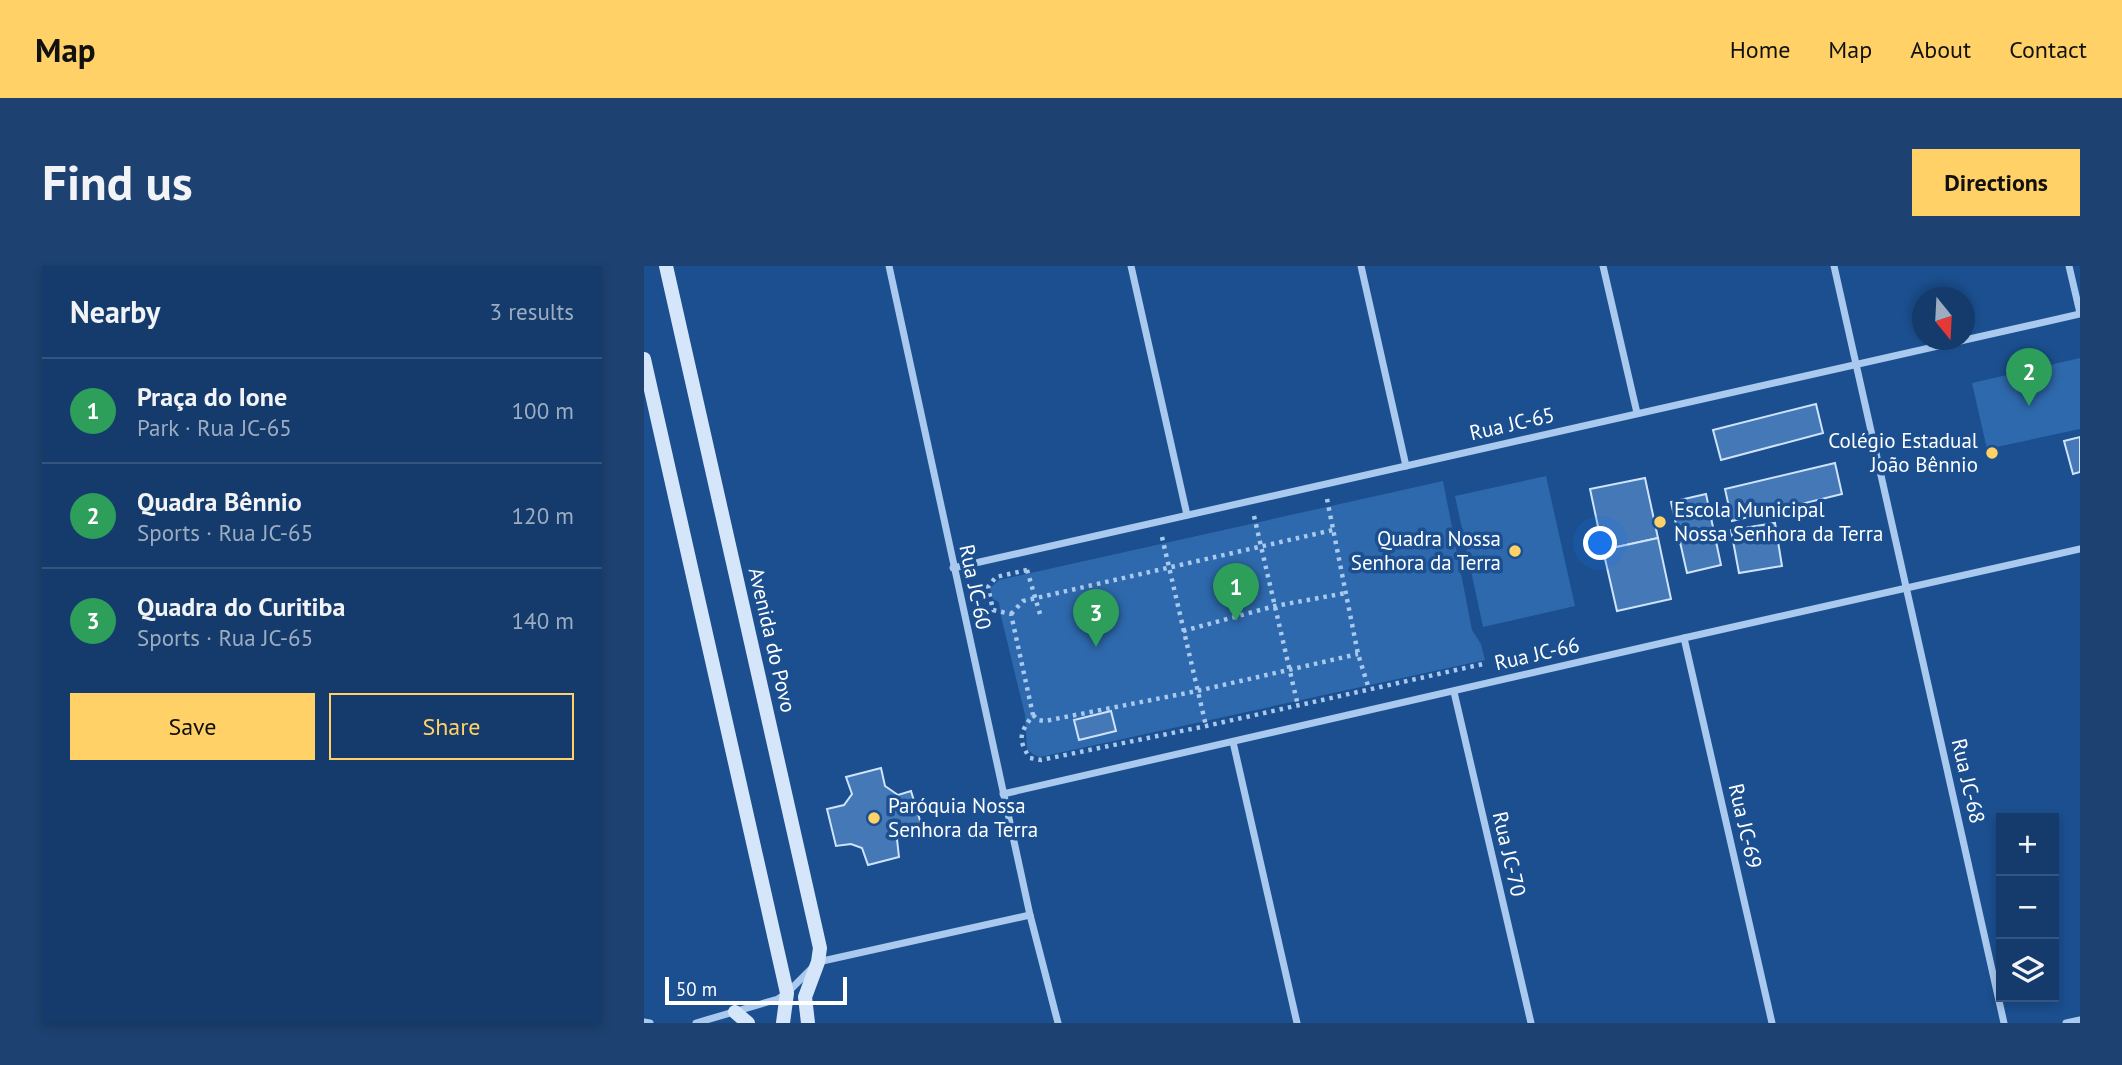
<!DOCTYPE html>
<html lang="en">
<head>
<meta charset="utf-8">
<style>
	:root { --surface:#143b6b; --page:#1d4271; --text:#f1f3f6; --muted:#9dadc1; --line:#33557e; --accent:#ffd166 }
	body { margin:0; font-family:"PT Sans",sans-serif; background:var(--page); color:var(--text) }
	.controls { position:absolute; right:21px; bottom:21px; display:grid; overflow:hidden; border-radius:0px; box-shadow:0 4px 10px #0003 }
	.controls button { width:63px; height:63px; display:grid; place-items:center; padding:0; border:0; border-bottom:2px solid var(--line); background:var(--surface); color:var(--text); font:35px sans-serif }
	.compass { position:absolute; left:1268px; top:21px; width:63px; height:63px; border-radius:50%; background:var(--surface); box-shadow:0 4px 10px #0003; rotate:162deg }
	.scale { position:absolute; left:21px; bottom:18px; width:182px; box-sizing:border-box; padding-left:7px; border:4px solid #fff; border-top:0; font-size:19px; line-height:24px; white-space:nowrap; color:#fff; -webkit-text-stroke:5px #1b4f8f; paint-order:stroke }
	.you { position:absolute; left:957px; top:278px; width:24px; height:24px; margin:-18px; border:5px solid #fff; border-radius:50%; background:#1a73e8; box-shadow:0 0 0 10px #1a73e833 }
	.badge { display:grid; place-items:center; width:46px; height:46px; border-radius:50%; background:var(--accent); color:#fff; font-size:23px; font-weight:700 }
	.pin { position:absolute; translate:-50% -58px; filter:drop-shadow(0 2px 4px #0008) }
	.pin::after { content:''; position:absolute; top:37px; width:24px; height:21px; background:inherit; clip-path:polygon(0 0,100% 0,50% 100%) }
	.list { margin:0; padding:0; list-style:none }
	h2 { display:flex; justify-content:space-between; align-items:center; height:91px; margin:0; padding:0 28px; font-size:30px }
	h2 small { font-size:23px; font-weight:400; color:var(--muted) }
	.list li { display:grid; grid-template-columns:46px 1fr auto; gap:21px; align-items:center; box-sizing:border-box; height:105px; padding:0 28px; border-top:2px solid var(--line) }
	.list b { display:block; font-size:26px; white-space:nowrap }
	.list p { margin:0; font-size:23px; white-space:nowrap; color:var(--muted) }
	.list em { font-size:23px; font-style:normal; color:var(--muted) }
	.actions { display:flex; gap:14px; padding:21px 28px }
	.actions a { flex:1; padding:16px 0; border:2px solid var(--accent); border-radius:0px; text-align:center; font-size:24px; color:var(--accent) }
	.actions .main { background:var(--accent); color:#111 }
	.icon { flex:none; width:38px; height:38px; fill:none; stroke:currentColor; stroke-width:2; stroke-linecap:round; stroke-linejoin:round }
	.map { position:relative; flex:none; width:1436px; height:757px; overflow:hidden; border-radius:0px }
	header { display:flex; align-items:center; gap:42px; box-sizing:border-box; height:98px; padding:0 35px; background:var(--accent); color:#111 }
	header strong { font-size:33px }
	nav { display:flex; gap:38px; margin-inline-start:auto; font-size:24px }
	.intro { display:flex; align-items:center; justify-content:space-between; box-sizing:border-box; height:168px; padding:0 42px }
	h1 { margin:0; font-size:49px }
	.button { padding:18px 32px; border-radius:0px; background:var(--accent); color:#111; font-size:24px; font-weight:700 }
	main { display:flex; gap:42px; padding:0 42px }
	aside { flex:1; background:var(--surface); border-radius:0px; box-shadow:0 4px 10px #0003 }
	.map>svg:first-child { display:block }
	.green { fill:#2e69ad }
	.building { fill:#4478b7; stroke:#cfe3fa; stroke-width:2 }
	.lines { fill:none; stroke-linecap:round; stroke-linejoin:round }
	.path { stroke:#a9c9ee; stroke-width:4.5; stroke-dasharray:3.5 5; stroke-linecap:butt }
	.street { stroke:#a9c9ee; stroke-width:7 }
	.secondary { stroke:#d6e6fa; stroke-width:14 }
	.poi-dot { fill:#ffd166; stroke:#1b4f8f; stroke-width:2.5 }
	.labels { text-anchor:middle; stroke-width:7; stroke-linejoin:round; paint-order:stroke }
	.street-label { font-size:21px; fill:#fff; stroke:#1b4f8f }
	.poi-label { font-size:21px; fill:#fff; stroke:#1b4f8f; text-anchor:end }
</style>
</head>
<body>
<header>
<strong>Map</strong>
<nav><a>Home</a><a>Map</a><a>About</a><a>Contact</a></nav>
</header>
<div class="intro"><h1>Find us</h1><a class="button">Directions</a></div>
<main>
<aside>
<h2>Nearby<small>3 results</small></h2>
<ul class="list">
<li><span class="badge" style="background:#2e9e5b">1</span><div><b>Praça do Ione</b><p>Park · Rua JC-65</p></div><em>100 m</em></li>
<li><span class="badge" style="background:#2e9e5b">2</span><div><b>Quadra Bênnio</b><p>Sports · Rua JC-65</p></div><em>120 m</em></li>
<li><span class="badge" style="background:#2e9e5b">3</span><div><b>Quadra do Curitiba</b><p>Sports · Rua JC-65</p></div><em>140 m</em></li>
</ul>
<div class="actions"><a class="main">Save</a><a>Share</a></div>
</aside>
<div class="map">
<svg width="1436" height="757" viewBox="0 0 1436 757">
	<rect width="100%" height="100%" fill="#1b4f8f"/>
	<g class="green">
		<polygon points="1436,92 1436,163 1343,183 1328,117"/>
		<polygon points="902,210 931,340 839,361 811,230"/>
		<polygon points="799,215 828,364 837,378 841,394 396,491 390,489 383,483 381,449 356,346 355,336 349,333 346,322 355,314"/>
	</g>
	<g class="building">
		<polygon points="1172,138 1179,167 1077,194 1069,164"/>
		<polygon points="1436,171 1436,206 1429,208 1420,175"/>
		<polygon points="1191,197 1198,228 1088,255 1081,223"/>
		<polygon points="1001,212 1014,272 959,284 946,223"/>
		<polygon points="1062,228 1077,299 1043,307 1027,236"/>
		<polygon points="1131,257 1138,300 1095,307 1087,264"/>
		<polygon points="1014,272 1027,333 973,345 959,284"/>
		<polygon points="467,445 472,465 435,474 430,454"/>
		<polygon points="237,502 241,520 254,529 267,525 278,561 260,566 253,573 255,591 224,599 218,582 207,578 192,580 183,543 200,539 208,528 202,511"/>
	</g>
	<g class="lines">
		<g class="path">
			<polyline points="683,233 714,388 725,423"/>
			<polyline points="610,250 654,440"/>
			<polyline points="518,271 562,460"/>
			<path d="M383,304L352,311L344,321L349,344L367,348L389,449C376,467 373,473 386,492L397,494L562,460L839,398"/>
			<polyline points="383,304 396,348"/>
			<polyline points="367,348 379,335 689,264"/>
			<polyline points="539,365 631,340 702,327"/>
			<polyline points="389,449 394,454 401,455 553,425 714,388"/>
		</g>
		<g class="street">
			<polyline points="245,0 386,649 414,757"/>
			<polyline points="487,0 543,249"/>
			<polyline points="717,0 762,200"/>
			<polyline points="959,0 993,147"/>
			<polyline points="1190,0 1360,757"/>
			<polyline points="1425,0 1436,47"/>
			<polyline points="309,302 1436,48"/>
			<polyline points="1040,372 1128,757"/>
			<polyline points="810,426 887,757"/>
			<polyline points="589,476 653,757"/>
			<polyline points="359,528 1040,372 1436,283"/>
			<polyline points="0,756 6,757"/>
			<polyline points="52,757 134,733 143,727 174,696 386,649"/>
			<polyline points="1422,757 1436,754"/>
		</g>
		<g class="secondary">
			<polyline points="22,0 176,682 174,696 161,731 164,757"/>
			<polyline points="0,93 143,727 139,757"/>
			<polyline points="91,746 104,757"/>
		</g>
	</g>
	<g class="poi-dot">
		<circle cx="1348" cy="187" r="7"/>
		<circle cx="1016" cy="256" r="7"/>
		<circle cx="871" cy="285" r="7"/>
		<circle cx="230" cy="552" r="7"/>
	</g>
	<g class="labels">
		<g class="street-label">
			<text transform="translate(868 158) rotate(-13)" y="7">Rua JC-65</text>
			<text transform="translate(331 321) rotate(78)" y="7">Rua JC-60</text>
			<text transform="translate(128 374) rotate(77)" y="7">Avenida do Povo</text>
			<text transform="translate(893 388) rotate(-13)" y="7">Rua JC-66</text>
			<text transform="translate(1324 515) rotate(77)" y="7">Rua JC-68</text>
			<text transform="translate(1101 560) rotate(77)" y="7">Rua JC-69</text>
			<text transform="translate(865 588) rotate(77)" y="7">Rua JC-70</text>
		</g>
		<g class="poi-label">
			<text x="1334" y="182">Colégio Estadual<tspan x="1334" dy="24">João Bênnio</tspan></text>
			<text x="1030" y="251" text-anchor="start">Escola Municipal<tspan x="1030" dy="24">Nossa Senhora da Terra</tspan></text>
			<text x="857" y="280">Quadra Nossa<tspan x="857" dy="24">Senhora da Terra</tspan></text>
			<text x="244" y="547" text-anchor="start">Paróquia Nossa<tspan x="244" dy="24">Senhora da Terra</tspan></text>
		</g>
	</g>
</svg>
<div class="controls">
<button>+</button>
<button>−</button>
<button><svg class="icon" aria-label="layers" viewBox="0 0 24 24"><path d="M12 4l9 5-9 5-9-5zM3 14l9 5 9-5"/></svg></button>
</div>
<svg class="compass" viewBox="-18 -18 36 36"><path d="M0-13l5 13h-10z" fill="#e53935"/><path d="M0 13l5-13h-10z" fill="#9dadc1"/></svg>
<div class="scale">50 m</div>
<div class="you"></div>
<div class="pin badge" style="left:592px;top:355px;background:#2e9e5b">1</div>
<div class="pin badge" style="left:1385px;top:140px;background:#2e9e5b">2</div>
<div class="pin badge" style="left:452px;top:381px;background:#2e9e5b">3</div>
</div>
</main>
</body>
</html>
